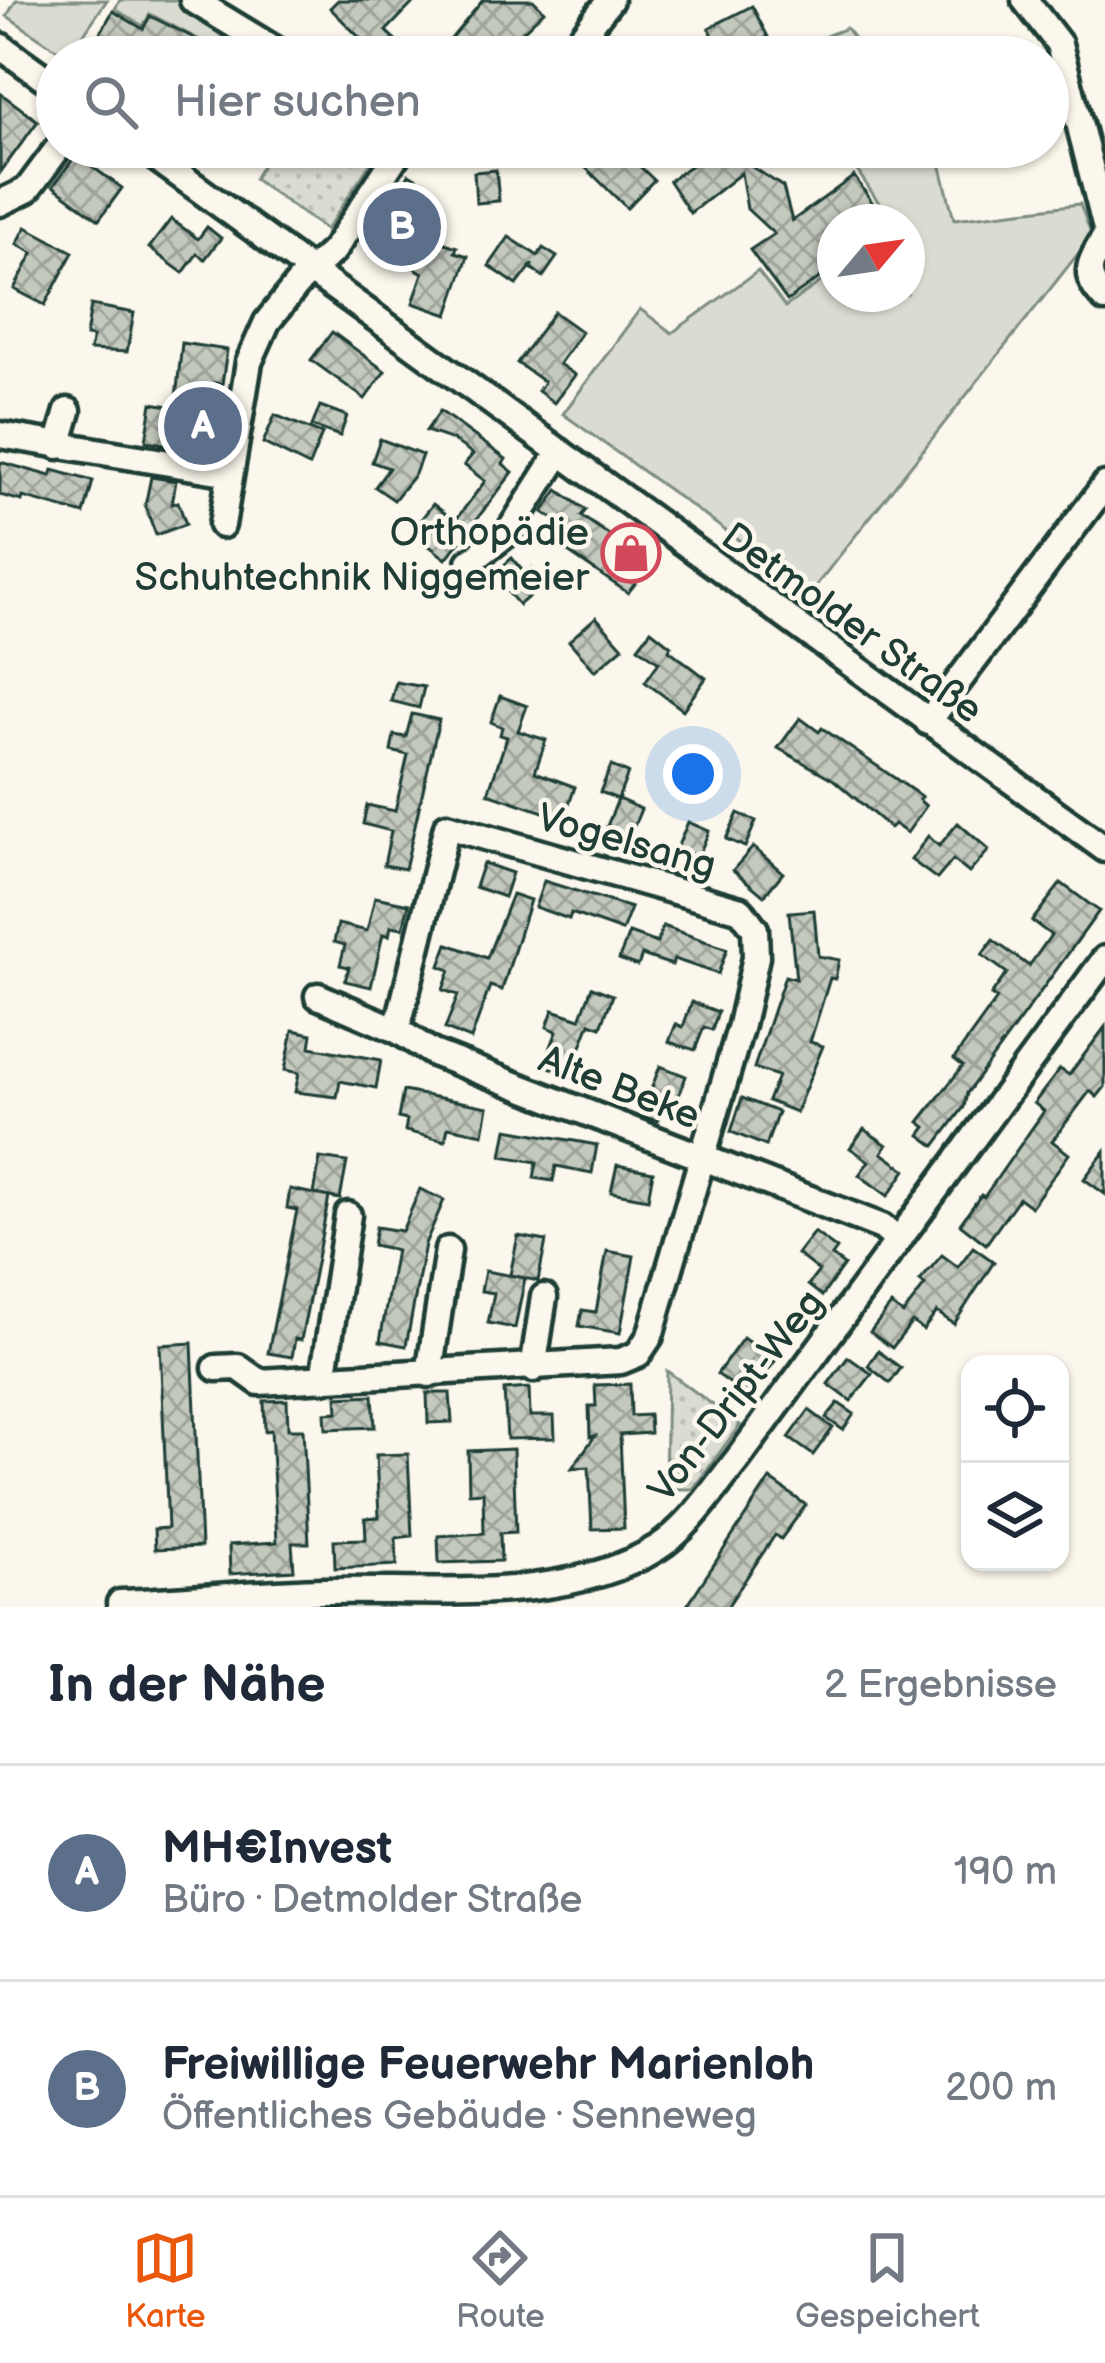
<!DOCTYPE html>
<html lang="de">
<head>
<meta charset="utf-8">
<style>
	:root { --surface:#fff; --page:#f2f2f3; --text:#1f2937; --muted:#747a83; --line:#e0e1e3; --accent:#ea580c }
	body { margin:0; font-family:"Balsamiq Sans",sans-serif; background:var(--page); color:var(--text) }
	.controls { position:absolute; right:36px; bottom:36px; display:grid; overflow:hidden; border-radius:24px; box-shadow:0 3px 9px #0004 }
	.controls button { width:108px; height:108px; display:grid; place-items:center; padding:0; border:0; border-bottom:3px solid var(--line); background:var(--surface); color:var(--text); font:60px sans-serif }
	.compass { position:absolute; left:817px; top:204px; width:108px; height:108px; border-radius:50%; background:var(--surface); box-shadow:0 3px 9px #0004; rotate:61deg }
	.you { position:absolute; left:693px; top:774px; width:42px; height:42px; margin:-30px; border:9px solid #fff; border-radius:50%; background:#1a73e8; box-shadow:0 0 0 18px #1a73e833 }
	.badge { display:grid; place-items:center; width:78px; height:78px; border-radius:50%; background:var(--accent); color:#fff; font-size:39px; font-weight:700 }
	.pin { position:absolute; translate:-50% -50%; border:6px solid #fff; box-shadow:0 3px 12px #0006 }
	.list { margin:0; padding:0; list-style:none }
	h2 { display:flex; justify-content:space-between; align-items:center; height:156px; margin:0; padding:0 48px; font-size:51px }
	h2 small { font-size:39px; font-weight:400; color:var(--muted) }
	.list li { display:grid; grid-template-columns:78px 1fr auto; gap:36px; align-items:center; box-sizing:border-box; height:216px; padding:0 48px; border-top:3px solid var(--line) }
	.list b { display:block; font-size:45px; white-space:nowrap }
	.list p { margin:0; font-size:39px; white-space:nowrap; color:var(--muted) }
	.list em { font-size:39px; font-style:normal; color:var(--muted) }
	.icon { flex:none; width:66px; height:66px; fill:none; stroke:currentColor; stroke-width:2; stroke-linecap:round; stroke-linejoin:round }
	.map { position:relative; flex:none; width:1105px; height:1607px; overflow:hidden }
	.search { position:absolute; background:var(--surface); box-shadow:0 3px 9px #0004; left:36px; right:36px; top:36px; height:132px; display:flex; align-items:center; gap:30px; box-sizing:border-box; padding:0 42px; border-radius:66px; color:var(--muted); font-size:45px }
	.sheet { height:588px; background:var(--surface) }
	nav { display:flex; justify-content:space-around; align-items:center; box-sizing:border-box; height:168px; border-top:3px solid var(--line); background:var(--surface); font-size:33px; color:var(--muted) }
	nav a { display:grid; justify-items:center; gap:6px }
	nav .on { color:var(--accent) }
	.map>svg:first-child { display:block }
	.green { fill:#dbdcd1; stroke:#7d8c82; stroke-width:3 }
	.park { fill:url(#park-dots); stroke:#7d8c82; stroke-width:3 }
	.building { fill:url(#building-cross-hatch); stroke:#1f3d34; stroke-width:3 }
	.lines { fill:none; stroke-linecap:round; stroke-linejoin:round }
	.minor-casing { stroke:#1f3d34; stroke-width:33 }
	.minor { stroke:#fbf7ec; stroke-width:24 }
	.labels { text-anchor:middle; stroke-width:9; stroke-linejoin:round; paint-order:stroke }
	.poi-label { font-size:39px; fill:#1f3d34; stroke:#fbf7ec; text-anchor:end }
	.street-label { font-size:39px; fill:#1f3d34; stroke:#fbf7ec }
</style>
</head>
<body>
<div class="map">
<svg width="1105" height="1607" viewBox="0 0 1105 1607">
	<defs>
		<pattern id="park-dots" width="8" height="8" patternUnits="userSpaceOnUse" patternTransform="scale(3)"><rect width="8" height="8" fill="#dbdcd1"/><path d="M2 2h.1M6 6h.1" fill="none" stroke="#bcbeb4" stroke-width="1.8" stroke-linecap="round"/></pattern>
		<pattern id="building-cross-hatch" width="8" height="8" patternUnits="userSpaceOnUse" patternTransform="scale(3)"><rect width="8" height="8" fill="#c4c9be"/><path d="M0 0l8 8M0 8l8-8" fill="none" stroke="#9fa49b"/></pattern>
	</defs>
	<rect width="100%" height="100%" fill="#fbf7ec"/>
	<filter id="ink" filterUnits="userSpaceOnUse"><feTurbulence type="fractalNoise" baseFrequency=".00833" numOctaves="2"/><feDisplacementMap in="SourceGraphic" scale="24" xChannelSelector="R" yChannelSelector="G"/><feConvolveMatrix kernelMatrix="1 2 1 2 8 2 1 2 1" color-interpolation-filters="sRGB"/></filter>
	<g filter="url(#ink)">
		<g class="green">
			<polygon points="16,0 107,0 68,57 7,16"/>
			<polygon points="120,0 175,0 231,32 216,57 203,57 209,45 150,14 143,26 115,9"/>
			<polygon points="846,28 868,57 778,55"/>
			<polygon points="841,147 936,147 954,219 1080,204 1092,236 811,592 563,414 640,309 672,333 758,271 785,307 835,272 835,294 907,294 907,222 892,222"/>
		</g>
		<g class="park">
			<polygon points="273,147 371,147 374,158 326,230 254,179"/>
			<polygon points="667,1371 740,1425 693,1489 665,1489"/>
		</g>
		<g class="building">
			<polygon points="338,0 416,0 386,31 403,47 394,57 345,57 362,40 330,8"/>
			<polygon points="483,0 533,0 544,11 496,57 436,57"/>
			<polygon points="752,6 768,37 724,57 709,28"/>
			<polygon points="113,11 143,29 150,16 196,39 185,57 120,57 95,42"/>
			<polygon points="0,93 38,121 0,173"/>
			<polygon points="603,147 620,147 654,180 627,208 585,167"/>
			<polygon points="717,147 784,147 751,166 783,187 792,221 854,176 886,222 835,222 835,267 787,301 750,250 774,234 747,209 741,173 690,213 669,181"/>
			<polygon points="76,155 122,188 99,220 53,186"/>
			<polygon points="496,170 499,201 476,203 474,172"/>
			<polygon points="409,174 434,189 432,193 439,198 417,234 457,247 455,252 468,256 448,315 413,303 423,273 373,243"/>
			<polygon points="171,219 198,239 207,227 221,238 205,259 197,254 183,273 149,248"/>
			<polygon points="26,227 73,252 45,305 14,289 33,253 17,244"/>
			<polygon points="509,237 538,256 543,248 557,257 543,277 530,267 533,264 517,285 489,266"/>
			<polygon points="91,305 134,313 127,352 90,350 93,337 86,336"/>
			<polygon points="554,312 582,332 559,364 575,375 554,403 538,391 544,382 517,363"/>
			<polygon points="332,332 385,371 365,399 311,360"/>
			<polygon points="182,343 227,350 222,384 215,383 205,451 146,441 152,403 175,407"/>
			<polygon points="320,406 347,416 340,436 312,426"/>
			<polygon points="440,411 506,459 503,464 513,472 446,559 411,532 433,504 455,521 485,481 464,465 473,454 453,440 426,431"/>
			<polygon points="275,415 322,434 309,466 263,443"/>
			<polygon points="380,439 422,455 415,474 394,500 375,487 389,468 372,462"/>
			<polygon points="0,462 51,476 53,470 93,481 84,514 23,497 22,501 0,495"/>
			<polygon points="151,477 176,481 172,504 178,502 186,524 156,535 145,506"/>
			<polygon points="558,490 586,510 581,516 651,563 628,593 565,550 570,544 555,534 562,525 543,512"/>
			<polygon points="512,558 525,574 532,568 545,583 519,605 493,575"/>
			<polygon points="596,617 623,647 595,671 569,641"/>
			<polygon points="651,630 671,646 669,650 706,678 683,710 645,682 659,662 638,647"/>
			<polygon points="396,682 424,687 419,708 391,701"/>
			<polygon points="500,696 527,706 518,731 546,740 535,772 575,787 564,819 488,793 507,737 500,735 502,727 491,722"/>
			<polygon points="412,714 439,720 405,869 384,865 391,831 363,824 367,805 395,811 408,755 391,751 394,735 406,737"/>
			<polygon points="800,718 819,732 822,728 922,797 919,800 926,806 907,833 894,824 890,828 834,780 778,748"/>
			<polygon points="611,766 628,773 618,799 641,809 630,836 607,826 618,799 600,792"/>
			<polygon points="738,813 756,821 745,847 726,839"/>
			<polygon points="688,822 709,831 698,857 677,848"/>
			<polygon points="958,823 989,850 969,873 953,860 937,879 911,860 928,836 939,846"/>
			<polygon points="753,847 783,873 764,896 733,870"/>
			<polygon points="483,863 512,873 504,897 475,887"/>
			<polygon points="544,881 631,908 622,931 571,913 569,919 535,907"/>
			<polygon points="1061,883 1099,911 967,1093 964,1107 935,1146 920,1135 926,1127 919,1122 963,1066 954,1059 997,999 991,995 1007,973 982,955 993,940 1029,966 1051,935 1032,921"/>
			<polygon points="512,894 530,900 502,990 490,986 471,1039 445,1029 458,995 443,990 450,970 440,966 448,944 487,958"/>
			<polygon points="375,897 409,904 403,928 391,926 389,936 383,934 371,987 345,981 349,967 340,965 345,945 334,942 338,924 367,931"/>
			<polygon points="814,910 818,956 839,960 835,979 830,978 810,1042 823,1046 796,1112 768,1101 778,1076 754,1068 785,976 796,979 789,912"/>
			<polygon points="663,926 727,949 718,974 674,959 672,965 642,955 638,966 619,959 629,933 657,943"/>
			<polygon points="592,987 613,995 601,1027 590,1023 570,1075 544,1065 557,1031 547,1027 553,1010 580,1019"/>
			<polygon points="692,1002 718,1012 712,1030 704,1027 695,1050 669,1042 676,1024 683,1027"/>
			<polygon points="1105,1027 1105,1087 1097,1097 1090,1091 1052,1141 1069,1154 1031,1207 1019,1198 986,1244 960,1224 981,1195 984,1197 1044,1111 1034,1103 1060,1069 1069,1075"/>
			<polygon points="293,1030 312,1034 310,1047 381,1060 376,1088 340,1081 337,1097 295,1092 299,1073 285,1070"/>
			<polygon points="660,1066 686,1076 674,1108 664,1104 658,1121 641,1116"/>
			<polygon points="403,1091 488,1107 483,1134 448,1127 445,1141 405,1131 407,1120 398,1118"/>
			<polygon points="742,1098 778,1112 766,1146 731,1132"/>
			<polygon points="507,1129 597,1145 592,1173 556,1166 553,1181 534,1178 537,1162 502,1156"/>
			<polygon points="864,1129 887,1145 882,1153 906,1170 888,1196 859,1175 869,1161 850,1148"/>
			<polygon points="1105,1151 1105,1194 1084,1179"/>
			<polygon points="320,1158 347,1162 340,1199 314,1194"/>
			<polygon points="617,1165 653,1172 648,1199 611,1192"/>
			<polygon points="290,1189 329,1197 301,1340 295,1339 292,1357 268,1353 297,1210 287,1208"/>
			<polygon points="420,1189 444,1200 425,1244 406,1346 380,1341 396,1250 373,1245 376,1227 402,1231"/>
			<polygon points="814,1232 837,1249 832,1256 844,1265 822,1296 808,1285 819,1271 797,1254"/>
			<polygon points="518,1236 546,1241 538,1281 510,1275"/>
			<polygon points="973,1247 994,1262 954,1324 937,1312 923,1330 912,1322 892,1348 870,1332 891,1305 903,1314 925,1285 920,1281 942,1255 958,1267"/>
			<polygon points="607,1251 634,1256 620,1333 579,1326 582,1310 596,1312"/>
			<polygon points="485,1271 525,1278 515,1328 488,1323 494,1293 481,1291"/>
			<polygon points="743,1338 775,1361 749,1397 717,1374"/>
			<polygon points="192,1343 201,1547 155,1549 154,1529 168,1528 160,1345"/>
			<polygon points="878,1351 901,1368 890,1383 868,1366"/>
			<polygon points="848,1357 872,1374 851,1401 828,1384"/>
			<polygon points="630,1384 631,1416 649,1415 650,1433 620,1435 624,1528 592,1529 589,1467 572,1468 595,1436 590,1437 589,1406 596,1406 595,1385"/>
			<polygon points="529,1388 530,1416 554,1416 555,1438 507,1439 504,1390"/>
			<polygon points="427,1393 450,1393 452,1422 428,1423"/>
			<polygon points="373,1395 375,1427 326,1429 325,1413 338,1412 337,1397"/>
			<polygon points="287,1400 288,1429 303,1429 309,1543 292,1543 294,1570 230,1574 229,1545 277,1542 271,1430 265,1431 264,1401"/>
			<polygon points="838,1403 854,1414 843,1430 826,1418"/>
			<polygon points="809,1410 833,1428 813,1455 789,1438"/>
			<polygon points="513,1449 516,1532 500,1533 501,1561 439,1563 438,1536 484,1533 483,1492 469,1493 468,1451"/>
			<polygon points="408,1454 412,1536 396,1538 397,1565 335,1568 334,1540 366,1539 365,1518 379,1517 376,1455"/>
			<polygon points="770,1479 806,1505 781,1539 775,1535 727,1607 686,1607"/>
		</g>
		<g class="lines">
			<g class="minor-casing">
				<g id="minor">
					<polyline points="193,0 287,57"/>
					<polyline points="1025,0 1059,44 1105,225"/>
					<polyline points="0,46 57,87"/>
					<polyline points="566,57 610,0"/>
					<polyline points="141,147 1105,849"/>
					<polyline points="0,203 27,190 59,147"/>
					<path d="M1105,237C1089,264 1081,275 1105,299"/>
					<polyline points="0,435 230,473"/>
					<polyline points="58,446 68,411"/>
					<polyline points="222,525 249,362 267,322 300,281 334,250 402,147"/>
					<polyline points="470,562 509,532 560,452"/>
					<polyline points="928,722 1105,485"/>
					<polyline points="318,996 397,1030 433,1053 882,1227 897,1240"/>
					<polyline points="216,1368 238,1367 259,1382 621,1361 638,1354 650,1336 741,1025 756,957 755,929 741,910 447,826 397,1030"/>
					<polyline points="533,1369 544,1297"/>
					<polyline points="429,1374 448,1250"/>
					<polyline points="323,1379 348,1215"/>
					<path d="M120,1603C187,1600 255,1593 322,1591C427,1588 564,1606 657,1548C689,1528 713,1490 737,1460L1105,959"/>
				</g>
			</g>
			<use href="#minor" class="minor"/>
		</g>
	</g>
	<defs>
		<g id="shop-ring" transform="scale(3)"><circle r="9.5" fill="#fbf7ec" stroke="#d1495b" stroke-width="1.5"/><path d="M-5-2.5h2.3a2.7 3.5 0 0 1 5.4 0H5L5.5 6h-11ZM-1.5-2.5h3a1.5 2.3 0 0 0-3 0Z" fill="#d1495b"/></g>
	</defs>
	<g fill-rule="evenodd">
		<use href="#shop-ring" x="631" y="553"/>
	</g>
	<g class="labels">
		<g class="poi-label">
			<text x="589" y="545">Orthopädie<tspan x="589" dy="45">Schuhtechnik Niggemeier</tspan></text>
		</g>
		<g class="street-label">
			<text transform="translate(853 622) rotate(36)" y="14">Detmolder Straße</text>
			<text transform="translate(627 840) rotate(16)" y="14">Vogelsang</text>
			<text transform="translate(620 1086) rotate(21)" y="14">Alte Beke</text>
			<text transform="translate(735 1395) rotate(-52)" y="14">Von-Dript-Weg</text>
		</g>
	</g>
</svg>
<div class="controls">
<button><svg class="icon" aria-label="locate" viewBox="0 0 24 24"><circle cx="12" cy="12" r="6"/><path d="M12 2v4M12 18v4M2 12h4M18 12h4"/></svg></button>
<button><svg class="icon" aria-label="layers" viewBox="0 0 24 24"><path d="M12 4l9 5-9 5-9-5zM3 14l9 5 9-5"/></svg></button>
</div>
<svg class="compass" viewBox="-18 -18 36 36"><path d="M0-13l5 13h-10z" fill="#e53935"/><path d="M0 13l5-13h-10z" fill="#747a83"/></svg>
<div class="you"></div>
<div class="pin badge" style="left:203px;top:426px;background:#5c6f8a">A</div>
<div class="pin badge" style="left:402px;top:227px;background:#5c6f8a">B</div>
<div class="search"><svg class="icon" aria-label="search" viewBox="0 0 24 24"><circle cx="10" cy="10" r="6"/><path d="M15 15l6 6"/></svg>Hier suchen</div>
</div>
<section class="sheet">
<h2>In der Nähe<small>2 Ergebnisse</small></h2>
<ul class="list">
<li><span class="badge" style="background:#5c6f8a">A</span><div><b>MH€Invest</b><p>Büro · Detmolder Straße</p></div><em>190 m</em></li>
<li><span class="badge" style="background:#5c6f8a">B</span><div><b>Freiwillige Feuerwehr Marienloh</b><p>Öffentliches Gebäude · Senneweg</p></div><em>200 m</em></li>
</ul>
</section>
<nav>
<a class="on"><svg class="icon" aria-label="map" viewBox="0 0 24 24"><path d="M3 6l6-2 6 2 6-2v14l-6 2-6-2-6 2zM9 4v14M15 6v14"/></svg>Karte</a>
<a><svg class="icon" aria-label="directions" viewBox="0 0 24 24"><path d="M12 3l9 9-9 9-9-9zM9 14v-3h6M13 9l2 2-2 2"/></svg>Route</a>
<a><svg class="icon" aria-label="saved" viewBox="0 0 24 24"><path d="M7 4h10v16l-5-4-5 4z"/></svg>Gespeichert</a>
</nav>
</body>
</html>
